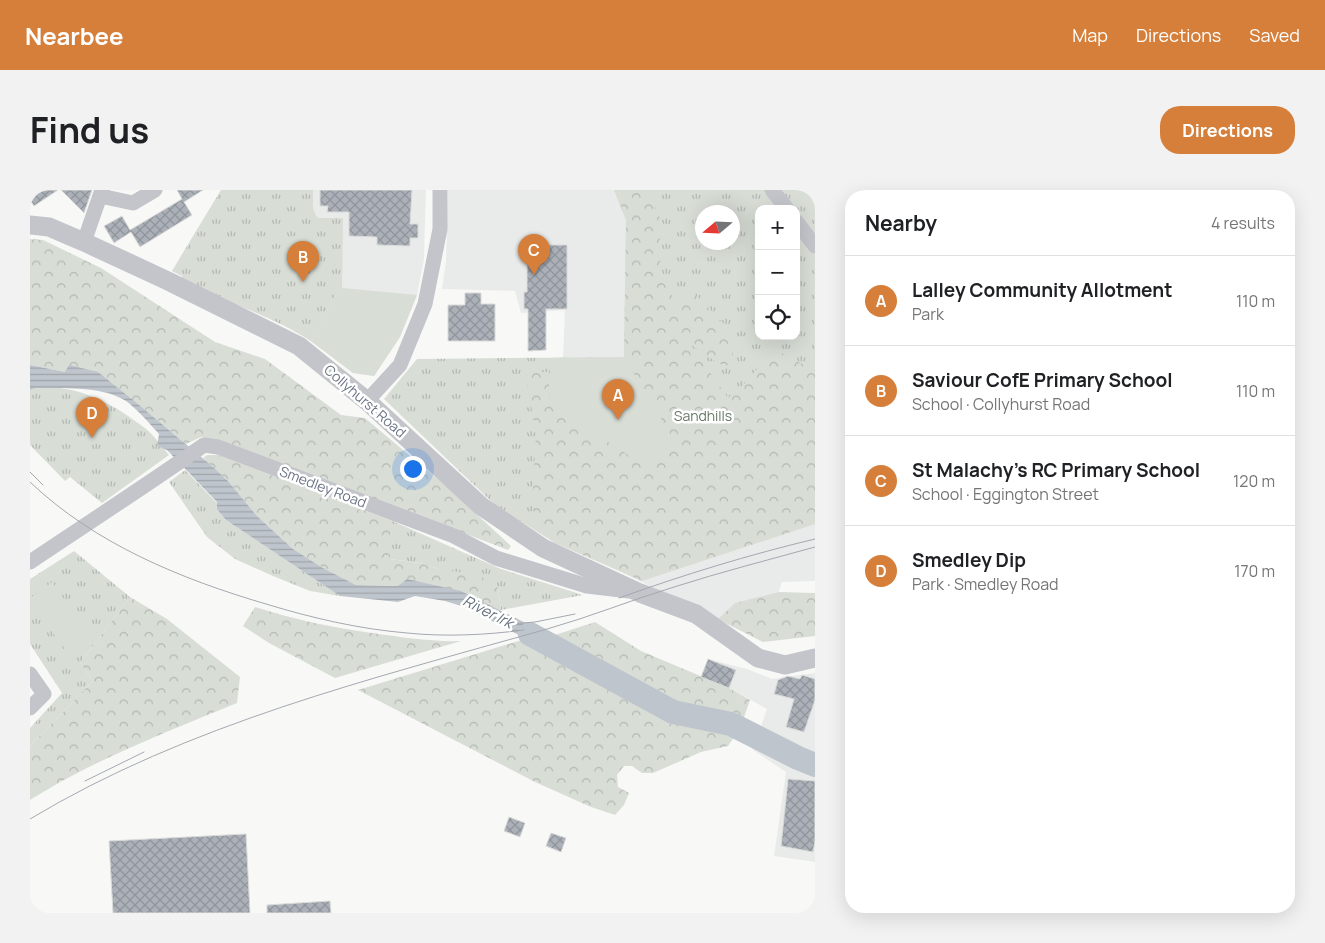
<!DOCTYPE html>
<html lang="en">
<head>
<meta charset="utf-8">
<style>
	:root { --surface:#fff; --page:#f2f2f2; --text:#202124; --muted:#757577; --line:#e0e0e0; --accent:#d57f3a }
	body { margin:0; font-family:Manrope,sans-serif; background:var(--page); color:var(--text) }
	.controls { position:absolute; right:15px; top:15px; display:grid; overflow:hidden; border-radius:10px; box-shadow:0 5px 20px #0002 }
	.controls button { width:45px; height:45px; display:grid; place-items:center; padding:0; border:0; border-bottom:1px solid var(--line); background:var(--surface); color:var(--text); font:25px sans-serif }
	.compass { position:absolute; left:665px; top:15px; width:45px; height:45px; border-radius:50%; background:var(--surface); box-shadow:0 5px 20px #0002; rotate:251deg }
	.you { position:absolute; left:382px; top:278px; width:18px; height:18px; margin:-12px; border:4px solid #fff; border-radius:50%; background:#1a73e8; box-shadow:0 0 0 8px #1a73e833 }
	.badge { display:grid; place-items:center; width:32px; height:32px; border-radius:50%; background:var(--accent); color:#fff; font-size:16px; font-weight:700 }
	.pin { position:absolute; translate:-50% -41px; filter:drop-shadow(0 1px 2px #0008) }
	.pin::after { content:''; position:absolute; top:26px; width:18px; height:15px; background:inherit; clip-path:polygon(0 0,100% 0,50% 100%) }
	.list { margin:0; padding:0; list-style:none }
	h2 { display:flex; justify-content:space-between; align-items:center; height:65px; margin:0; padding:0 20px; font-size:21px }
	h2 small { font-size:16px; font-weight:400; color:var(--muted) }
	.list li { display:grid; grid-template-columns:32px 1fr auto; gap:15px; align-items:center; box-sizing:border-box; height:90px; padding:0 20px; border-top:1px solid var(--line) }
	.list b { display:block; font-size:19px; white-space:nowrap }
	.list p { margin:0; font-size:16px; white-space:nowrap; color:var(--muted) }
	.list em { font-size:16px; font-style:normal; color:var(--muted) }
	.icon { flex:none; width:28px; height:28px; fill:none; stroke:currentColor; stroke-width:2; stroke-linecap:round; stroke-linejoin:round }
	.map { position:relative; flex:none; width:785px; height:723px; overflow:hidden; border-radius:20px }
	header { display:flex; align-items:center; gap:30px; box-sizing:border-box; height:70px; padding:0 25px; background:var(--accent); color:#fff }
	header strong { font-size:24px }
	nav { display:flex; gap:28px; margin-inline-start:auto; font-size:18px }
	.intro { display:flex; align-items:center; justify-content:space-between; box-sizing:border-box; height:120px; padding:0 30px }
	h1 { margin:0; font-size:35px }
	.button { padding:12px 22px; border-radius:20px; background:var(--accent); color:#fff; font-size:18px; font-weight:700 }
	main { display:flex; gap:30px; padding:0 30px }
	aside { flex:1; background:var(--surface); border-radius:20px; box-shadow:0 5px 20px #0002 }
	.map>svg:first-child { display:block }
	.built { fill:#e9eaea }
	.grass { fill:url(#grass-tufts); fill-rule:evenodd }
	.forest { fill:url(#forest-crowns) }
	.garden { fill:#d8ddd6 }
	.water { fill:url(#water-rules) }
	.lines { fill:none; stroke-linecap:round; stroke-linejoin:round }
	.river { stroke:#bfc5cc; stroke-width:24 }
	.building { fill:url(#building-cross-hatch); stroke:#dadbd9 }
	.minor { stroke:#c3c5ca; stroke-width:15 }
	.tertiary { stroke:#c3c5ca; stroke-width:19 }
	.tram { stroke:#a4a8af; stroke-width:1 }
	.labels { text-anchor:middle; stroke-width:5; stroke-linejoin:round; paint-order:stroke }
	.street-label { font-size:14px; fill:#6a7485; stroke:#fff }
	.park-label { font-size:14px; fill:#657865; stroke:#fff }
	.water-label { font-size:15px; font-style:italic; fill:#677380; stroke:#fff }
</style>
</head>
<body>
<header>
<strong>Nearbee</strong>
<nav><a>Map</a><a>Directions</a><a>Saved</a></nav>
</header>
<div class="intro"><h1>Find us</h1><a class="button">Directions</a></div>
<main>
<div class="map">
<svg width="785" height="723" viewBox="0 0 785 723">
	<defs>
		<pattern id="grass-tufts" width="24" height="20" patternUnits="userSpaceOnUse" patternTransform="scale(1.25)"><rect width="24" height="20" fill="#d8ddd6"/><path d="M3 7l-1-3M5 7V3M7 7l1-3M15 17l-1-3M17 17v-4M19 17l1-3" fill="none" stroke="#b3b8b3"/></pattern>
		<pattern id="forest-crowns" width="20" height="18" patternUnits="userSpaceOnUse" patternTransform="scale(1.25)"><rect width="20" height="18" fill="#d8ddd6"/><path d="M2 6a3 3 0 1 1 6 0M12 15a3 3 0 1 1 6 0" fill="none" stroke="#b3b8b3"/></pattern>
		<pattern id="water-rules" width="6" height="5" patternUnits="userSpaceOnUse" patternTransform="scale(1.25)"><rect width="6" height="5" fill="#bfc5cc"/><path d="M0 2.5h6" fill="none" stroke="#9fa5ab"/></pattern>
		<pattern id="building-cross-hatch" width="8" height="8" patternUnits="userSpaceOnUse" patternTransform="scale(1.25)"><rect width="8" height="8" fill="#acb1b9"/><path d="M0 0l8 8M0 8l8-8" fill="none" stroke="#90959c"/></pattern>
	</defs>
	<rect width="100%" height="100%" fill="#f8f9f7"/>
	<g class="built">
		<polygon points="191,0 396,0 394,69 387,105 370,147 344,186 323,183 298,163 264,139 151,90 152,86 142,81"/>
		<polygon points="418,0 584,0 596,30 594,167 533,168 535,120 491,123 485,101 412,99 416,71"/>
		<polygon points="785,289 785,391 752,392 733,452 567,370"/>
		<polygon points="678,469 717,479 742,489 785,483 785,672 744,666 756,582 723,560 737,519 699,498 671,487"/>
	</g>
	<g class="grass">
		<path d="M191,0H283V18L286,26L288,28H313L312,98L308,99L282,152C255,134 227,123 197,111C182,105 166,97 151,90L152,86L142,81Z"/>
		<path d="M584,0H785V289L567,370L525,353L465,315L354,209L387,169L594,167L596,30ZM729,19H766V146H729ZM672,22H702V52H672Z"/>
		<path d="M0,198C44,192 83,213 116,239C125,246 132,257 139,265L72,313L40,287L35,291L0,255Z"/>
		<polygon points="155,280 187,313 196,330 310,406 280,401 243,386 205,369 177,347 139,292"/>
		<polygon points="360,330 471,379 553,405 471,420 468,398 390,373 360,369"/>
		<polygon points="44,361 100,407 50,473 63,491 0,556 0,538 32,503 0,454 0,389"/>
	</g>
	<g class="forest">
		<polygon points="584,0 615,0 635,37 627,56 635,95 649,115 662,101 700,140 704,176 689,174 660,154 698,208 715,193 744,159 785,181 785,334 612,391 525,353 502,315 506,244 495,182 519,182 519,214 642,247 594,167 596,30"/>
		<polygon points="0,49 13,50 71,78 185,152 235,169 311,225 335,228 417,297 481,356 478,360 211,258 171,247 156,254 114,219 35,182 0,175"/>
		<polygon points="177,265 188,265 360,330 360,369 390,373 409,379 449,385 468,398 471,420 368,396 326,395 293,378 263,359 227,326 198,291 173,268"/>
		<polygon points="749,402 785,403 785,446 733,452 688,429 705,413"/>
		<path d="M100,407L137,429L210,487L207,513C137,542 65,569 0,610V556L63,491L50,473Z"/>
		<path d="M225,417C266,430 300,437 342,443C371,447 401,452 431,451L305,488L239,453L213,436Z"/>
		<polygon points="565,432 611,461 699,498 720,510 712,533 646,515 563,472 535,457 522,446"/>
		<polygon points="495,449 600,506 640,526 698,539 707,543 698,556 671,562 623,583 612,583 602,576 594,576 587,585 588,597 599,603 594,615 585,625 561,617 505,592 328,500"/>
	</g>
	<g class="garden">
		<polygon points="312,98 387,105 370,147 344,186 323,183 282,152 308,99"/>
		<polygon points="594,167 642,247 623,281 519,214 520,168"/>
		<polygon points="22,392 63,450 40,466 0,412 0,408"/>
	</g>
	<path class="water" d="M0,175L35,182L39,175L68,182L114,219L182,276L198,291L227,326L263,359L293,378L326,395L368,396L377,389L431,401L522,446L535,457L521,462L435,417L415,411L385,406L368,412L310,406L196,330L187,319V312L137,260L127,256L129,244C119,233 108,220 96,211C74,196 31,198 5,198L0,200Z"/>
	<g class="lines">
		<polyline class="river" points="500,444 643,522 701,534 768,568 785,575"/>
	</g>
	<g class="building">
		<polygon points="0,0 28,0 4,16 0,10"/>
		<polygon points="31,0 62,0 54,23"/>
		<polygon points="147,0 173,0 154,12 162,25 110,57 101,42 84,53 74,36 92,26 100,40 152,9"/>
		<polygon points="290,0 382,0 380,34 388,34 388,48 380,48 380,56 347,55 347,47 319,46 319,22 297,22 298,16 290,16"/>
		<polygon points="497,55 537,55 537,119 516,119 516,160 498,161 498,119 494,119 494,102 497,102"/>
		<polygon points="435,103 451,103 451,114 465,114 465,151 418,151 418,115 435,115"/>
		<polygon points="678,469 706,480 699,498 671,487"/>
		<polygon points="772,485 785,489 785,510 774,542 756,537 764,509 744,504 748,490 758,486 770,489"/>
		<polygon points="758,589 785,591 785,651 783,662 751,656"/>
		<polygon points="479,627 495,633 490,647 474,641"/>
		<polygon points="521,643 536,648 531,662 516,656"/>
		<polygon points="216,644 220,723 83,723 79,651"/>
		<polygon points="300,711 301,723 237,723 237,715"/>
	</g>
	<g class="lines">
		<g class="minor">
			<polyline points="742,0 757,19"/>
			<polyline points="70,6 103,13 125,0"/>
			<polyline points="766,31 785,56"/>
			<polyline points="54,52 72,0"/>
			<polyline points="337,211 370,175 395,114 410,39 410,0"/>
			<path d="M0,372C58,333 117,295 174,255L188,257L424,346L466,368L557,396L599,401"/>
			<polyline points="0,484 14,504 0,518"/>
		</g>
		<polyline class="tertiary" points="0,35 19,37 54,52 138,91 269,156 337,211 451,316 513,358 610,403 666,424 728,468 755,475 785,468"/>
		<g class="tram">
			<polyline points="0,282 13,295"/>
			<path d="M0,292C65,354 151,389 236,414C282,428 329,439 377,443C415,447 456,445 494,440"/>
			<path d="M589,408C653,385 718,365 785,349"/>
			<polyline points="481,434 505,432 545,424"/>
			<polyline points="55,591 114,562"/>
			<path d="M0,629C158,534 341,489 517,439C560,427 601,410 644,397C691,382 738,370 785,357"/>
		</g>
	</g>
	<g class="labels">
		<g class="street-label">
			<text transform="translate(335 211) rotate(41)" y="5">Collyhurst Road</text>
			<text transform="translate(293 297) rotate(21)" y="5">Smedley Road</text>
		</g>
		<g class="park-label">
			<text x="673" y="231">Sandhills</text>
		</g>
		<g class="water-label">
			<text transform="translate(458 422) rotate(27)" y="5">River Irk</text>
		</g>
	</g>
</svg>
<div class="controls">
<button>+</button>
<button>−</button>
<button><svg class="icon" aria-label="locate" viewBox="0 0 24 24"><circle cx="12" cy="12" r="6"/><path d="M12 2v4M12 18v4M2 12h4M18 12h4"/></svg></button>
</div>
<svg class="compass" viewBox="-18 -18 36 36"><path d="M0-13l5 13h-10z" fill="#e53935"/><path d="M0 13l5-13h-10z" fill="#757577"/></svg>
<div class="you"></div>
<div class="pin badge" style="left:588px;top:230px">A</div>
<div class="pin badge" style="left:273px;top:92px">B</div>
<div class="pin badge" style="left:504px;top:85px">C</div>
<div class="pin badge" style="left:62px;top:248px">D</div>
</div>
<aside>
<h2>Nearby<small>4 results</small></h2>
<ul class="list">
<li><span class="badge">A</span><div><b>Lalley Community Allotment</b><p>Park</p></div><em>110 m</em></li>
<li><span class="badge">B</span><div><b>Saviour CofE Primary School</b><p>School · Collyhurst Road</p></div><em>110 m</em></li>
<li><span class="badge">C</span><div><b>St Malachy's RC Primary School</b><p>School · Eggington Street</p></div><em>120 m</em></li>
<li><span class="badge">D</span><div><b>Smedley Dip</b><p>Park · Smedley Road</p></div><em>170 m</em></li>
</ul>
</aside>
</main>
</body>
</html>
